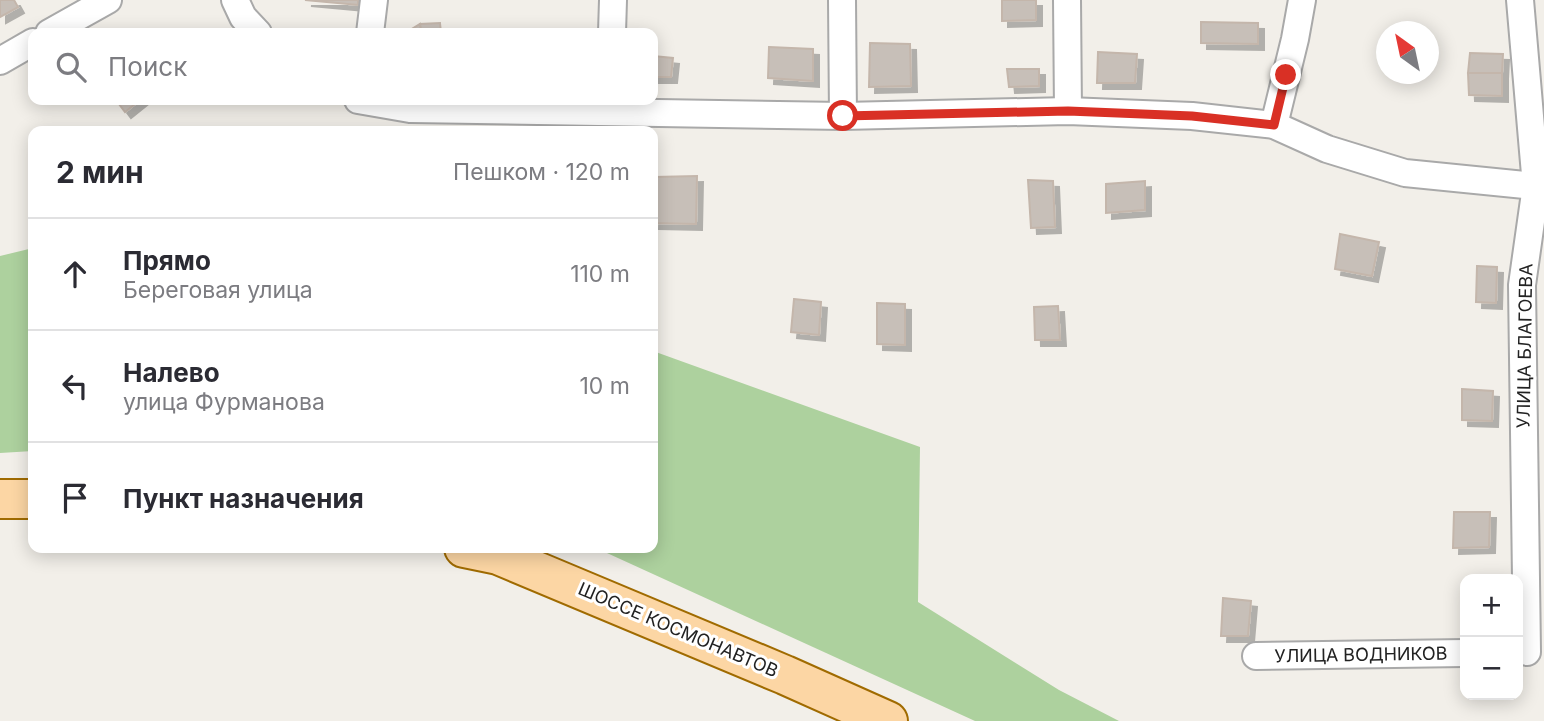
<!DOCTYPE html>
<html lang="ru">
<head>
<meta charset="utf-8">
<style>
	:root { --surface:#fff; --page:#f2f2f3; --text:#2b2b33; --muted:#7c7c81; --line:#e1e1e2 }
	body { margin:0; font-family:Inter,sans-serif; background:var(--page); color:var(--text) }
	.controls { position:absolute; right:21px; bottom:21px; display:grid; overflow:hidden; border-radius:14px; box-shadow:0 4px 18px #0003 }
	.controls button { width:63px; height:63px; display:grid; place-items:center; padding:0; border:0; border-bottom:2px solid var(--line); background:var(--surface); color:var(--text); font:35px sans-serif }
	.compass { position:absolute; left:1376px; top:21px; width:63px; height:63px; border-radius:50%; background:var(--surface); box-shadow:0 4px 18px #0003; rotate:327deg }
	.stop { position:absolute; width:21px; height:21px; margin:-16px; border:5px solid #d93025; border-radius:50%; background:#fff }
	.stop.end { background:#d93025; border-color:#fff; box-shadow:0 2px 7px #0008 }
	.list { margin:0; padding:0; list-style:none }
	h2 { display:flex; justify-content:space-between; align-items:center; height:91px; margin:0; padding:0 28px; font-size:30px }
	h2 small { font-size:23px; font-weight:400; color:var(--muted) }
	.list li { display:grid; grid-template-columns:46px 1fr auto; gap:21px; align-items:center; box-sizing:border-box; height:112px; padding:0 28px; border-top:2px solid var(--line) }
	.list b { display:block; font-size:26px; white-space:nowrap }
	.list p { margin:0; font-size:23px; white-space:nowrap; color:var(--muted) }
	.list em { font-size:23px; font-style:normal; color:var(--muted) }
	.icon { flex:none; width:38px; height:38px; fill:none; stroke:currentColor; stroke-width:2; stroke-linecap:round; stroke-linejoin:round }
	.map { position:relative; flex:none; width:1544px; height:721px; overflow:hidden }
	.search { position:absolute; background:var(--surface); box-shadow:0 4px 18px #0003; left:28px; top:28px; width:630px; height:77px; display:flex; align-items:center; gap:18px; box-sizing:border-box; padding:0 24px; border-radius:14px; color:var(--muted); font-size:26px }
	.panel { position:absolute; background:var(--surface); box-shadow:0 4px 18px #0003; left:28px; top:126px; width:630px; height:427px; border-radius:14px }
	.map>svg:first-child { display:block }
	.forest { fill:#add19e }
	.building { fill:#c7bfb8; stroke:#c4b6ab; stroke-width:2; filter:url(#shadow) }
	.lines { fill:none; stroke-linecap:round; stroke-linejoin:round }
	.minor-casing { stroke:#a9a9a9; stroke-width:30 }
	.primary-casing { stroke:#a06b00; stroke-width:42 }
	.minor { stroke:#fff; stroke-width:26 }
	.primary { stroke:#fcd6a4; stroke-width:38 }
	.route { stroke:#d93025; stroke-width:9 }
	.labels { text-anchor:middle; stroke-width:6; stroke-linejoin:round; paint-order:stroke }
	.street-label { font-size:18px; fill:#222; stroke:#fff }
</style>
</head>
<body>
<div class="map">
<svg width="1544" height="721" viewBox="0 0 1544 721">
	<defs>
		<filter id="shadow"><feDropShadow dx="6" dy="6" stdDeviation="0" flood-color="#0004"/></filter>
	</defs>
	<rect width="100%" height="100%" fill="#f2efe9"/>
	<g class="forest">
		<polygon points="33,248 33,451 0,453 0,256"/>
		<polygon points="653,351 920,447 918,602 1059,690 1119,721 975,721 596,548 653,548"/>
	</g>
	<g class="building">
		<polygon points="0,0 14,0 18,7 0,17"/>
		<polygon points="305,0 358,0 358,5"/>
		<polygon points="1002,0 1036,0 1036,20 1002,21"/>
		<polygon points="1201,22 1258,23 1258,44 1201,43"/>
		<polygon points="440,23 441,33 421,33 420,24"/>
		<polygon points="420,24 421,33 410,33 410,30"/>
		<polygon points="870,43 910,44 911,86 869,87"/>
		<polygon points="769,47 813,49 813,81 768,78"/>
		<polygon points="1098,52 1137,54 1135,83 1097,83"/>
		<polygon points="1470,53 1503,54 1502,73 1468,73"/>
		<polygon points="653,56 673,58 671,77 653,77"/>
		<polygon points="1007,69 1039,69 1039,86 1009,87"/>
		<polygon points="1468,73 1502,73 1502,96 1469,95"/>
		<polygon points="116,100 140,100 125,112"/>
		<polygon points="697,176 696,224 653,223 654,177"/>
		<polygon points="1028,180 1053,181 1055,227 1031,228"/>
		<polygon points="1145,181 1145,210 1106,213 1106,184"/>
		<polygon points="1340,234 1379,242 1372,276 1335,269"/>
		<polygon points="1477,266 1497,267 1496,303 1476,302"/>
		<polygon points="794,299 821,302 819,335 791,332"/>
		<polygon points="877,303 905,304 905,345 877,344"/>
		<polygon points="1058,306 1060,340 1035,340 1034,307"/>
		<polygon points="1462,389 1493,391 1492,421 1462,420"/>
		<polygon points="1454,512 1490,512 1489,547 1453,548"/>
		<polygon points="1223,598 1251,601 1248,636 1221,636"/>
	</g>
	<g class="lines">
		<g class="minor-casing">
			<g id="minor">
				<polyline points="235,0 243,17 258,33"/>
				<polyline points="842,0 843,116"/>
				<polyline points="1067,0 1068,111"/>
				<polyline points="1520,0 1536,186 1522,285 1527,652"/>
				<polyline points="49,33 108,0"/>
				<polyline points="370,33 374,0"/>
				<polyline points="612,33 613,0"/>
				<polyline points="0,61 33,42"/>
				<polyline points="358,100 410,109 843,116 1068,111 1192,116 1274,125 1327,149 1405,173 1544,187"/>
				<polyline points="1274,125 1295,39 1302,0"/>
				<polyline points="1256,656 1465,653"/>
			</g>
		</g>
		<g class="primary-casing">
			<g id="primary">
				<polyline points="0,499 33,499"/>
				<polyline points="464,548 498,555 785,675 888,721"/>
			</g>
		</g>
		<use href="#minor" class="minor"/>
		<use href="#primary" class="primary"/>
	</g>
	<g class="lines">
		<polyline class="route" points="843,116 1068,111 1192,116 1274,125 1286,75"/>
	</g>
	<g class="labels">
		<g class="street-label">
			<text transform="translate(1525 346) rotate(-89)" y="6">УЛИЦА БЛАГОЕВА</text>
			<text transform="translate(678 630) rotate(23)" y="6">ШОССЕ КОСМОНАВТОВ</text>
			<text transform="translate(1361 655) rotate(-1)" y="6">УЛИЦА ВОДНИКОВ</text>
		</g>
	</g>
</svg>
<div class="controls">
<button>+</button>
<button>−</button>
</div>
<svg class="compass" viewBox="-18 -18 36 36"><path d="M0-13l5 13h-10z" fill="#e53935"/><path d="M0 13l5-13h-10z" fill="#7c7c81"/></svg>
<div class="stop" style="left:843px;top:116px"></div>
<div class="stop end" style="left:1286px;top:75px"></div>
<div class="search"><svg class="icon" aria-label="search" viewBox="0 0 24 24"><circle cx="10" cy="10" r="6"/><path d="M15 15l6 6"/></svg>Поиск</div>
<section class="panel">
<h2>2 мин<small>Пешком · 120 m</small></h2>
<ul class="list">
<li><svg class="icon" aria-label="ahead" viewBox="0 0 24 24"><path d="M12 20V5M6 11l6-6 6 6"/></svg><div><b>Прямо</b><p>Береговая улица</p></div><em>110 m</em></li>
<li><svg class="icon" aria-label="left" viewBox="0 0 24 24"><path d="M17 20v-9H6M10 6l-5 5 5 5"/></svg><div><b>Налево</b><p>улица Фурманова</p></div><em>10 m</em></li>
<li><svg class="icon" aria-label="arrive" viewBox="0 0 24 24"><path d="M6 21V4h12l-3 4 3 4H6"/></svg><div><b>Пункт назначения</b></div></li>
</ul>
</section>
</div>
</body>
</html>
